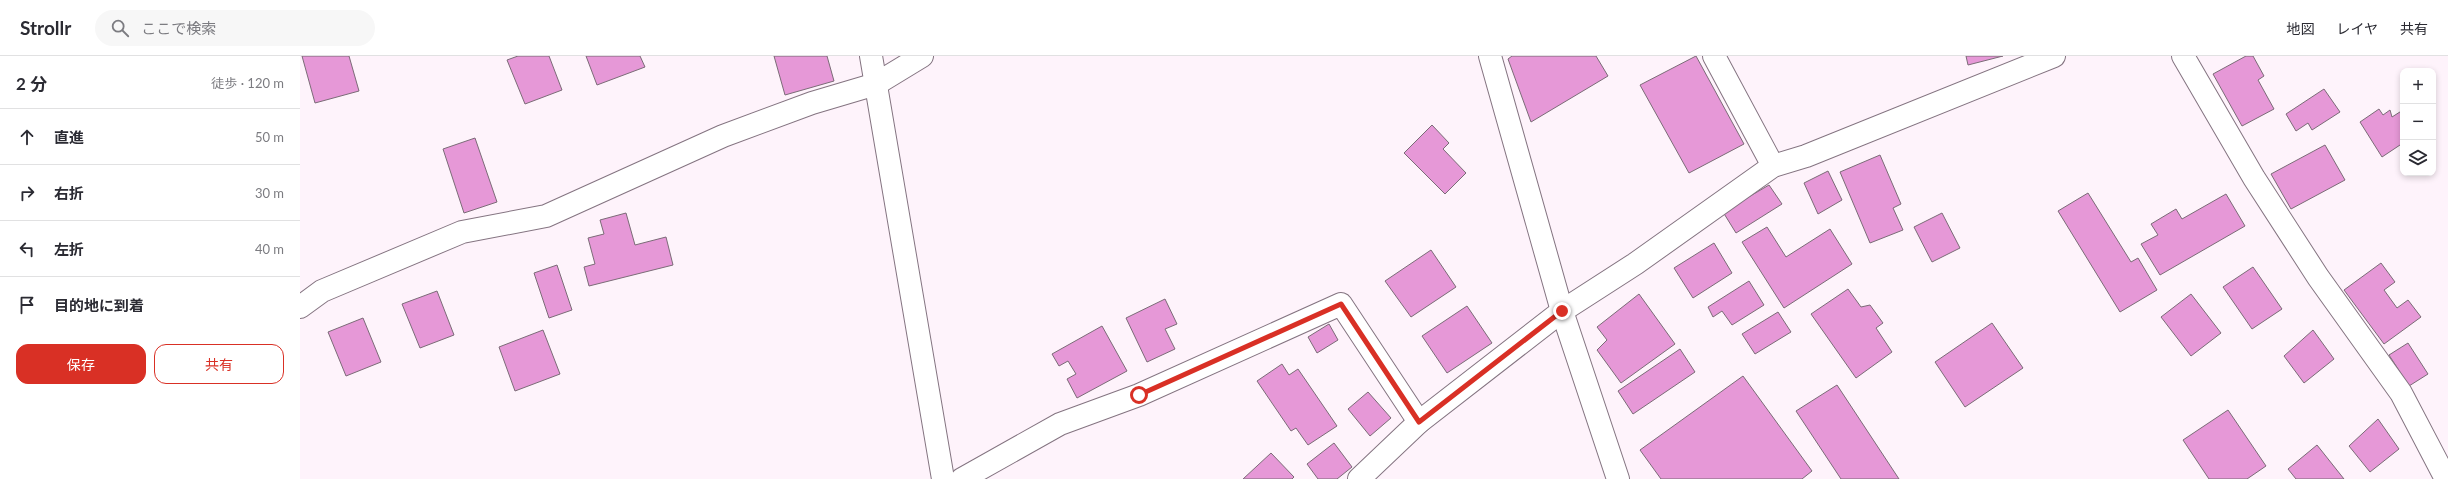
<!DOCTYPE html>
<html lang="ja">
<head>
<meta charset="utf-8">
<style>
	:root { --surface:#fff; --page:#f7f7f7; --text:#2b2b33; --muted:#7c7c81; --line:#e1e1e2; --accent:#d93025 }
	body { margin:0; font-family:Lato,"Noto Sans JP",sans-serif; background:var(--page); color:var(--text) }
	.controls { position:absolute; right:12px; top:12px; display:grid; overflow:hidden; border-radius:8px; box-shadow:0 2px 6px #0003 }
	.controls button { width:36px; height:36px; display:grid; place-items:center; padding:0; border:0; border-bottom:1px solid var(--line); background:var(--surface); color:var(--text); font:20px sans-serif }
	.stop { position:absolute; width:12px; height:12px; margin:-9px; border:3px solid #d93025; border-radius:50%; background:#fff }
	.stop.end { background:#d93025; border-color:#fff; box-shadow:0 1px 4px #0008 }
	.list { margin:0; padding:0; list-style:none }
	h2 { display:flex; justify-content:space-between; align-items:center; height:52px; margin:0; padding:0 16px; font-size:17px }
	h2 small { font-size:13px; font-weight:400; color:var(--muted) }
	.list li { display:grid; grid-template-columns:26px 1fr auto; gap:12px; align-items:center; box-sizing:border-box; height:56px; padding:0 16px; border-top:1px solid var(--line) }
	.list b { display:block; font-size:15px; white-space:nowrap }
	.list em { font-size:13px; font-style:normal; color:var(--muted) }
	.actions { display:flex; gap:8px; padding:12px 16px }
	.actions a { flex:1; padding:9px 0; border:1px solid var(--accent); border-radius:12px; text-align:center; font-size:14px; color:var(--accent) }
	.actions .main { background:var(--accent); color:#fff }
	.icon { flex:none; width:22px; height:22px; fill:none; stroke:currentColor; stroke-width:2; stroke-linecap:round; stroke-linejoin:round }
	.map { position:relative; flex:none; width:2148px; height:423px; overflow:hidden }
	header { display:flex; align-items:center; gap:24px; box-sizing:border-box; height:56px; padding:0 20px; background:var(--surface); border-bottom:1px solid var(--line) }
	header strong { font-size:19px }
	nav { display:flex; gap:22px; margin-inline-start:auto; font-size:14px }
	.search { width:280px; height:36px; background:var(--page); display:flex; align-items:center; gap:10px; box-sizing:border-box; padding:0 14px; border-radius:22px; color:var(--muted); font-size:15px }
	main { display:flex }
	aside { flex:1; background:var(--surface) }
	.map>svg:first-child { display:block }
	.building { fill:#e698d7; stroke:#7b6b77 }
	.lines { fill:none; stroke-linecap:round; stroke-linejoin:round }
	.minor-casing { stroke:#847481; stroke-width:24 }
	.minor { stroke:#fff; stroke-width:22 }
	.route { stroke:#d93025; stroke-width:5 }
</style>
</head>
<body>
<header>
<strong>Strollr</strong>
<div class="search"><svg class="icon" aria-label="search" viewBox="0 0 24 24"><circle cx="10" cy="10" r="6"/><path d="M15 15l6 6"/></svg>ここで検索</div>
<nav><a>地図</a><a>レイヤ</a><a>共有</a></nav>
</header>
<main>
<aside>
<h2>2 分<small>徒歩 · 120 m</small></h2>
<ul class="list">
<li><svg class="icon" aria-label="ahead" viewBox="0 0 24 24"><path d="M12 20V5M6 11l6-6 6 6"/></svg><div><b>直進</b></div><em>50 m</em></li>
<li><svg class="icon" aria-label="right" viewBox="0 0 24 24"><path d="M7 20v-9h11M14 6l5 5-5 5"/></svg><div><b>右折</b></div><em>30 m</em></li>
<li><svg class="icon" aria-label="left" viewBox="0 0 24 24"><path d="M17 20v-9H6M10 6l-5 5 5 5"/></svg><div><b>左折</b></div><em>40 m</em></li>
<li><svg class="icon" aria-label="arrive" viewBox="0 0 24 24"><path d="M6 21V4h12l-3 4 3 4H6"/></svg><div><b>目的地に到着</b></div></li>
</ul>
<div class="actions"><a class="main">保存</a><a>共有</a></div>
</aside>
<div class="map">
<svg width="2148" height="423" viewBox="0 0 2148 423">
	<rect width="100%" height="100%" fill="#fef3fb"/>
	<g class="building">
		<polygon points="2,0 49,0 59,35 15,47"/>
		<polygon points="218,0 249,0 262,34 225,48 207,4"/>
		<polygon points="286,0 340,0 345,11 297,29"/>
		<polygon points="474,0 527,0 534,25 485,39"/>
		<polygon points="1212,0 1296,0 1308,20 1231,66 1208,3"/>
		<polygon points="1396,0 1444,88 1389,117 1340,29"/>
		<polygon points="1666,0 1703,0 1668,9"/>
		<polygon points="1946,0 1953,0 1964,20 1958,24 1974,53 1942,70 1913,18"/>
		<polygon points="2024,33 2040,56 2012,74 2008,67 1996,75 1986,58"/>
		<polygon points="2079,53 2083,59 2090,54 2092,61 2103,54 2103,87 2082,101 2060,66"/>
		<polygon points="1132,69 1149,87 1143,93 1166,117 1145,138 1104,97"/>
		<polygon points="175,82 197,146 164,157 143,93"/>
		<polygon points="2025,89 2045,124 1991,153 1971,118"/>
		<polygon points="1580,99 1601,148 1593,152 1603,174 1570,187 1540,116"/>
		<polygon points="1528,115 1542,144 1518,158 1504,127"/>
		<polygon points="1469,129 1482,148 1436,177 1423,156"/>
		<polygon points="1788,137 1831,206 1838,202 1857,234 1820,256 1758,155"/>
		<polygon points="1926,138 1945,170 1860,219 1841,188 1858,179 1851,168 1876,153 1882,163"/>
		<polygon points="326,157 335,189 366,181 373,209 289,230 284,211 295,208 288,182 304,178 300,164"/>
		<polygon points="1642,157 1660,192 1632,206 1614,171"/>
		<polygon points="1467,171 1486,201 1530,173 1552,208 1484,252 1442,186"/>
		<polygon points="1414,187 1432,217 1393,242 1374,212"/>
		<polygon points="1131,194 1156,231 1111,261 1085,225"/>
		<polygon points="2081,207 2095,226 2084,234 2097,252 2108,244 2121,261 2084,288 2044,234"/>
		<polygon points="257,209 272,254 249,262 234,217"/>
		<polygon points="1953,211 1982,253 1952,273 1923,231"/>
		<polygon points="1449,225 1464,249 1432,269 1422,255 1413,261 1408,251"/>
		<polygon points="1548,233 1561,251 1570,249 1583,267 1576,272 1592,296 1556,322 1511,258"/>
		<polygon points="137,235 154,279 120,292 102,248"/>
		<polygon points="1339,238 1375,288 1321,327 1297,294 1307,284 1297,271"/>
		<polygon points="1891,238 1921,277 1891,300 1861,261"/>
		<polygon points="865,243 877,268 865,273 875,293 847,306 826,262"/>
		<polygon points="1167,250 1192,287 1147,317 1122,280"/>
		<polygon points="1478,256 1491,276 1455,298 1442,278"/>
		<polygon points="63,262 81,306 46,320 28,276"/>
		<polygon points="1692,267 1723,312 1665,351 1635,306"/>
		<polygon points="1029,268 1038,284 1017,297 1008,281"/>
		<polygon points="802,270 827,315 777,342 767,323 776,318 768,305 759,310 752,298"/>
		<polygon points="243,274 260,318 215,335 199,291"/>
		<polygon points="2013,274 2034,303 2004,327 1984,300"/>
		<polygon points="2108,287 2128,318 2109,330 2089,299"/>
		<polygon points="1380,293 1395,316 1333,358 1318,335"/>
		<polygon points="982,308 989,319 998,313 1037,370 1008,389 996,372 991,375 957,325"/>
		<polygon points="1443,320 1512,415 1502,423 1361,423 1340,394"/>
		<polygon points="1537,329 1599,423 1541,423 1496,355"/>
		<polygon points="1068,336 1091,362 1070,380 1048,353"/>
		<polygon points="1928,354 1966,410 1947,423 1909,423 1883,384"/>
		<polygon points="2078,363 2099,393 2070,416 2049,390"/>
		<polygon points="1034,387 1052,411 1037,423 1018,423 1007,408"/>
		<polygon points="2017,389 2044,423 1996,423 1988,413"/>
		<polygon points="971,397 994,421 992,423 943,423"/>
	</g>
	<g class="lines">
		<g class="minor-casing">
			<g id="minor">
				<polyline points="571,0 643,423"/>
				<polyline points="1190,0 1262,255 1318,423"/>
				<polyline points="1414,0 1473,110"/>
				<polyline points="1883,0 1954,122 2018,221 2101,337 2146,423"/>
				<polyline points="0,251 22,235 162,176 246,160 423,80 512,47 576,28 622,0"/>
				<polyline points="662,423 760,368 839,339 1041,248 1119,366"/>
				<polyline points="1059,423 1119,366 1262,255 1335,208 1473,110 1506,100 1754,0"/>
			</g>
		</g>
		<use href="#minor" class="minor"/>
	</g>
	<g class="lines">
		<polyline class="route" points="839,339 1041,248 1119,366 1262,255"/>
	</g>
</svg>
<div class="controls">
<button>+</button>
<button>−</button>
<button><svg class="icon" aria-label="layers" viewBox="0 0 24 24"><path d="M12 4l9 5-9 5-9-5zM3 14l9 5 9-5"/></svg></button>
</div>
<div class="stop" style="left:839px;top:339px"></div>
<div class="stop end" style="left:1262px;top:255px"></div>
</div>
</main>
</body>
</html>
